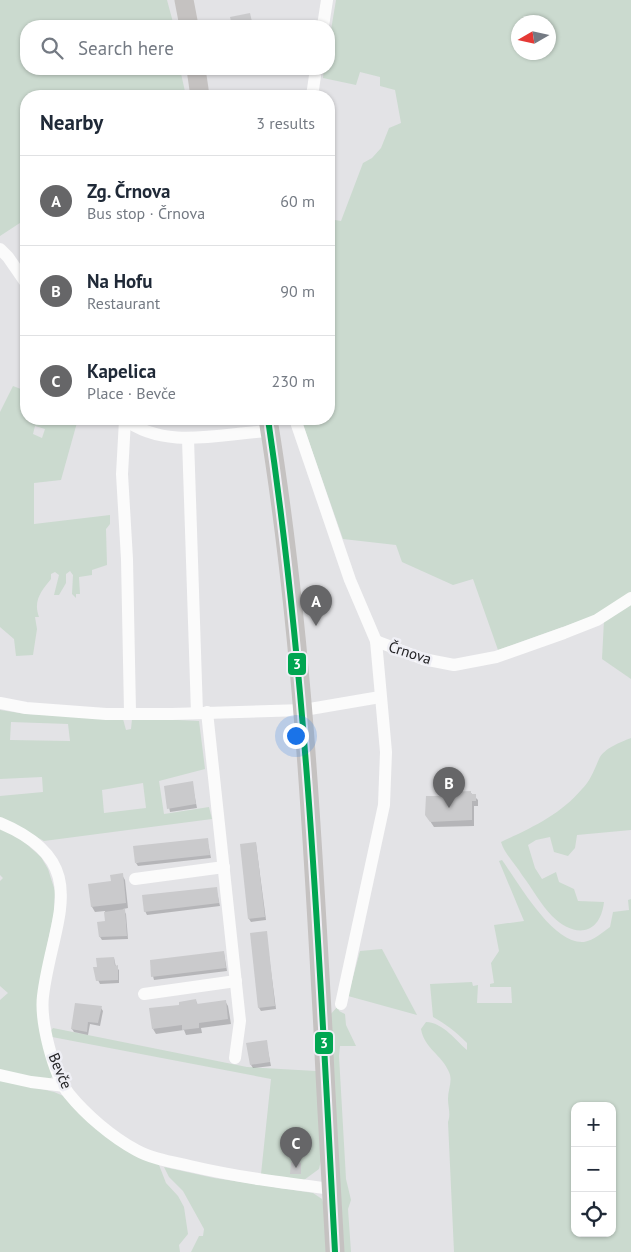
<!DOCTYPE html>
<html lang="en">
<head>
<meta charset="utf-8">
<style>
	:root { --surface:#fff; --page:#f2f2f3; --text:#1f2937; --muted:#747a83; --line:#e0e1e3; --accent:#666668 }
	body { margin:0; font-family:"PT Sans",sans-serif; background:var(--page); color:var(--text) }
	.controls { position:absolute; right:15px; bottom:15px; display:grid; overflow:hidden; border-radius:10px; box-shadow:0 1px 4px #0004 }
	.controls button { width:45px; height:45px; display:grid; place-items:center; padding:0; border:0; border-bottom:1px solid var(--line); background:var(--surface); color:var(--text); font:25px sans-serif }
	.compass { position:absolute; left:511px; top:15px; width:45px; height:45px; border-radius:50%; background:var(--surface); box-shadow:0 1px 4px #0004; rotate:261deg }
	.you { position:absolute; left:295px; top:735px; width:18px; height:18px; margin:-12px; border:4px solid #fff; border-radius:50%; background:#1a73e8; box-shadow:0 0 0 8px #1a73e833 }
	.badge { display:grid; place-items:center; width:32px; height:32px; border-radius:50%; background:var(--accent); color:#fff; font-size:16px; font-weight:700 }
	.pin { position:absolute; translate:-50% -41px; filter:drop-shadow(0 1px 2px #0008) }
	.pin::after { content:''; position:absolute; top:26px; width:18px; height:15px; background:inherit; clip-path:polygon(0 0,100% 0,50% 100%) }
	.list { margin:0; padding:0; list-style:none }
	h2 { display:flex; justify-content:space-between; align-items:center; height:65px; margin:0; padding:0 20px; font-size:21px }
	h2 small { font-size:16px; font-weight:400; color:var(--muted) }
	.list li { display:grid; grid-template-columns:32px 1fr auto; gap:15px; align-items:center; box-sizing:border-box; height:90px; padding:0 20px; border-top:1px solid var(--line) }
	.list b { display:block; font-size:19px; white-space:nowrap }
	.list p { margin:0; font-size:16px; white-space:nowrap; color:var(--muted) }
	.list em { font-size:16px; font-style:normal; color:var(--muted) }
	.icon { flex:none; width:28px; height:28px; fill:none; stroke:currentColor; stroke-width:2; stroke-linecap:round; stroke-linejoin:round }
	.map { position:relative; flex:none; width:631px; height:1252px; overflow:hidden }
	.search { position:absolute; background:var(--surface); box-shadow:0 1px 4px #0004; left:20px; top:20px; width:315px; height:55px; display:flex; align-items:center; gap:12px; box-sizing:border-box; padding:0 18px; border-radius:20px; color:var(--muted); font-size:19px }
	.panel { position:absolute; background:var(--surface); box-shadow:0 1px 4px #0004; left:20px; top:90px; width:315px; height:335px; border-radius:20px }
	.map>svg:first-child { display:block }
	.green { fill:#cbdacf; fill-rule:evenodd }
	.shadow { fill:#0003 }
	.building { fill:#cacacc }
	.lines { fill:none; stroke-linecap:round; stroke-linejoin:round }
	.minor { stroke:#fbfbfb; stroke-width:12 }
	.primary { stroke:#c5c2c1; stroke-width:19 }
	.bus-1-casing { stroke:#efeff5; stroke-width:10 }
	.bus-1 { stroke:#00a651; stroke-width:6 }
	.labels { text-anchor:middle; stroke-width:5; stroke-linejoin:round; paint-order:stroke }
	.street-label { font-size:15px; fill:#222224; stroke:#efeff5 }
	.line-badge { stroke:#efeff5; stroke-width:2 }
	.badge-label { font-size:14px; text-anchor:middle; font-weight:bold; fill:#fff }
</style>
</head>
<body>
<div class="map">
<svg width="631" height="1252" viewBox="0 0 631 1252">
	<rect width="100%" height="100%" fill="#e3e3e6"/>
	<g class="green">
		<polygon points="0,0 167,0 174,26 26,26 26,69 180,69 186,96 26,96 26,219 0,236"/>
		<path d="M336,0H631V594L599,614L498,650L473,579L453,585L402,562L396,545L343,539L301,419H329V219L341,221L363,163L372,158L381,148L389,128L401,123L395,90L380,86V77L360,72L356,85L323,78L324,69H329V42ZM518,22H548V52H518Z"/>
		<path d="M13,386L26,391V419H78L61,480L34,483V524L110,515V524L106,529L107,565L92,570V575L79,577L80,594H76V598L72,594L73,575L70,571L66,574V583L59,595H54L59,575L55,572L51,574V579C41,591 33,601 39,617H35L37,629L33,655L16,656L14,639L0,627V412ZM35,426L45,429L42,438L33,434Z"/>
		<polygon points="631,604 631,679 602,659 604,620"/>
		<path d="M0,710L26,714L123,719L126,730L131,729L132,719L136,718L199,721L205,769L159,781L164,814L209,807L212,819L44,841L0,817V796L43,792L42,777L0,779ZM11,722L68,724L70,741L10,740ZM143,783L146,808L104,813L102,790Z"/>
		<path d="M631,738V830L577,835L575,848L568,856L554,852L550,837L536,840L528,845L535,868L542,879L556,872L559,882L574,889L578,901L604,902C600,936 574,938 552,916C541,905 532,888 522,875C516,865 504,853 501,842C531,828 560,815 582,789C591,780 594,770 599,759C604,748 621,742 631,738Z"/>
		<polygon points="0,827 14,833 41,857 48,869 55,891 54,912 44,961 53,1075 49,1081 0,1071 0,1000 8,993 0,986 0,881 3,878 0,875"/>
		<path d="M502,860C518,882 553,945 584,942C594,940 602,933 610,927L613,912L629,910L628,900L631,899V1252H454L448,1122C451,1114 448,1107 448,1099C448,1089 453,1081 449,1072C442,1055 424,1048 421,1029L426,1022C444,1023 455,1040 467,1050V1043C456,1032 446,1024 433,1017L430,984L472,982L473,986L478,985L477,1003H512L511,987H490V984L494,983L491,963L499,951L494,925L524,921L499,861ZM575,1106H612V1233H575Z"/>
		<polygon points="382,949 417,1015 348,996 360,951"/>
		<polygon points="338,1006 339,1011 345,1014 346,1025 356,1046 340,1046 339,1056 346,1179 351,1200 348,1209 351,1252 344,1252 330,1015"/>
		<polygon points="53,1028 247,1067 316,1071 322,1156 319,1169 304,1180 261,1174 271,1079 52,1037 50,1032"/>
		<polygon points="0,1079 54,1092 66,1097 159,1165 166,1183 178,1196 184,1207 188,1234 179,1245 180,1252 0,1252"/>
		<polygon points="164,1167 214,1178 313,1193 322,1199 324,1205 327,1252 191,1252 199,1236 203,1236 204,1229 183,1191 169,1177"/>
	</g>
	<g class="shadow">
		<polygon points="192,783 197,808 170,812 165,787"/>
		<polygon points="470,792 478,800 478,806 474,806 474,826 434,827 430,821 447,797"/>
		<polygon points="207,839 211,858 138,866 136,863"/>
		<polygon points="256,844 266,920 251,922 249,919"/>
		<polygon points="122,875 125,880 128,908 123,909 126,914 128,939 102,940 100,937 106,922 105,911 95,912 92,907 90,885 112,882"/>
		<polygon points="216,888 220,906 147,915 145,911"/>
		<polygon points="266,933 276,1009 261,1011 259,1008"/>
		<polygon points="224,953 227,971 154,980 153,976"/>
		<polygon points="114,958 116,967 119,970 119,983 100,984 98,980"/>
		<polygon points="196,1001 198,1005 225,1001 228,1006 231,1024 201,1028 202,1033 186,1035 184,1030 156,1034 153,1029 181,1006"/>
		<polygon points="101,1008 103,1011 100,1026 90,1024 88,1035 74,1032 72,1029"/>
		<polygon points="266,1041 271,1066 253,1068 251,1065"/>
	</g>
	<g class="building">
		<polygon points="250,13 253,26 232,26 230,17"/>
		<polygon points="193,781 196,804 167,809 164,786"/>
		<polygon points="471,791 471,794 476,794 476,801 472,801 472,820 430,822 425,815 426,796 446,796 451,792"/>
		<polygon points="208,838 210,855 135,863 133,846"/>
		<polygon points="256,842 265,917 248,919 240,844"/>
		<polygon points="123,873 126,903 91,907 88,884 111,881 110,875"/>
		<polygon points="217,887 219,903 144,912 142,895"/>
		<polygon points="125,909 127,936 99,937 97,922 105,921 104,912"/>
		<polygon points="267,931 275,1006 258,1008 250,933"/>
		<polygon points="224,951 226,968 151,977 150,960"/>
		<polygon points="114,957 115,966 118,965 118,980 96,981 93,967 97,967 96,958"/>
		<polygon points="196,999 197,1004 226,1000 228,1019 199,1023 199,1028 182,1030 182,1025 152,1029 149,1008 179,1005 179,1002"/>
		<polygon points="75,1003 102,1006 98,1023 88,1022 87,1032 71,1029"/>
		<polygon points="267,1040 270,1062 250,1065 246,1043"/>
		<polygon points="291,1162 301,1163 301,1174 290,1174"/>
	</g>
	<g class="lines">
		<g class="minor">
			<polyline points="323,26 327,0"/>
			<polyline points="312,96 316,69"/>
			<polyline points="0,249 8,257 26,283"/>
			<path d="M124,419C166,451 222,433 270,431"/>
			<polyline points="295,419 350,580 376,641 386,752 384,805 341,1004"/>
			<polyline points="125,420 122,474 127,559 130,712"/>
			<polyline points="188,439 197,713"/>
			<polyline points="376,641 423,659 454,665 496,657 564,633 597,620 631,598"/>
			<polyline points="0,703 26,708 106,714 172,714 304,710 380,697"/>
			<polyline points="207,712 240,1021 235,1058"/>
			<path d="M0,823C96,863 52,920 43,996C40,1021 53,1074 69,1094C86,1115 112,1137 136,1150C152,1159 172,1162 190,1166C237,1177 284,1183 332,1189"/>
			<polyline points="135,879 224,867"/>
			<polyline points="144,994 236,981"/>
			<polyline points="0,1075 31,1082 65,1086"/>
		</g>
		<g class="primary">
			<polyline points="184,0 189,26"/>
			<polyline points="196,69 200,96"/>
			<path d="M268,419C301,621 312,825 323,1030C326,1104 331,1178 335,1252"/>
		</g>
		<g class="bus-1-casing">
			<path id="bus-1" d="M268,419C309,695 320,974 335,1252"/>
		</g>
		<use href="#bus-1" class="bus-1"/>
	</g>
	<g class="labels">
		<g class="street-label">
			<text transform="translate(410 653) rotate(18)" y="5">Črnova</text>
			<text transform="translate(60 1071) rotate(67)" y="5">Bevče</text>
		</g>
	</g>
	<g class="line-badge">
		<rect x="287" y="652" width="20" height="24" rx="5" fill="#00a651"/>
		<rect x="314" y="1031" width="20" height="24" rx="5" fill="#00a651"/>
	</g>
	<g class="badge-label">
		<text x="297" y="669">3</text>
		<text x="324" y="1048">3</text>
	</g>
</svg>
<div class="controls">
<button>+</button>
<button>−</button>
<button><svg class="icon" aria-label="locate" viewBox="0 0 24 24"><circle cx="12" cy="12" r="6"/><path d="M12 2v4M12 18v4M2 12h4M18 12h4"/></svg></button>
</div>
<svg class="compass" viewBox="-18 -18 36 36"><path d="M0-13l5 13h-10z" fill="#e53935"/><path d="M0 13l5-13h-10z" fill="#747a83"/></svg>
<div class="you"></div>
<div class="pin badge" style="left:316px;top:626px">A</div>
<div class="pin badge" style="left:449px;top:808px">B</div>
<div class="pin badge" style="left:296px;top:1168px">C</div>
<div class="search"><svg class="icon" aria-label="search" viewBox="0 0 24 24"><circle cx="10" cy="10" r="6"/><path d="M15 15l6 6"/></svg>Search here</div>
<section class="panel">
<h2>Nearby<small>3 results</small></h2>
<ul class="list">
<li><span class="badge">A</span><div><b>Zg. Črnova</b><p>Bus stop · Črnova</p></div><em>60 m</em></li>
<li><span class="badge">B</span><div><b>Na Hofu</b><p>Restaurant</p></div><em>90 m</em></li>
<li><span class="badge">C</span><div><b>Kapelica</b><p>Place · Bevče</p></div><em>230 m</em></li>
</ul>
</section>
</div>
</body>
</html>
